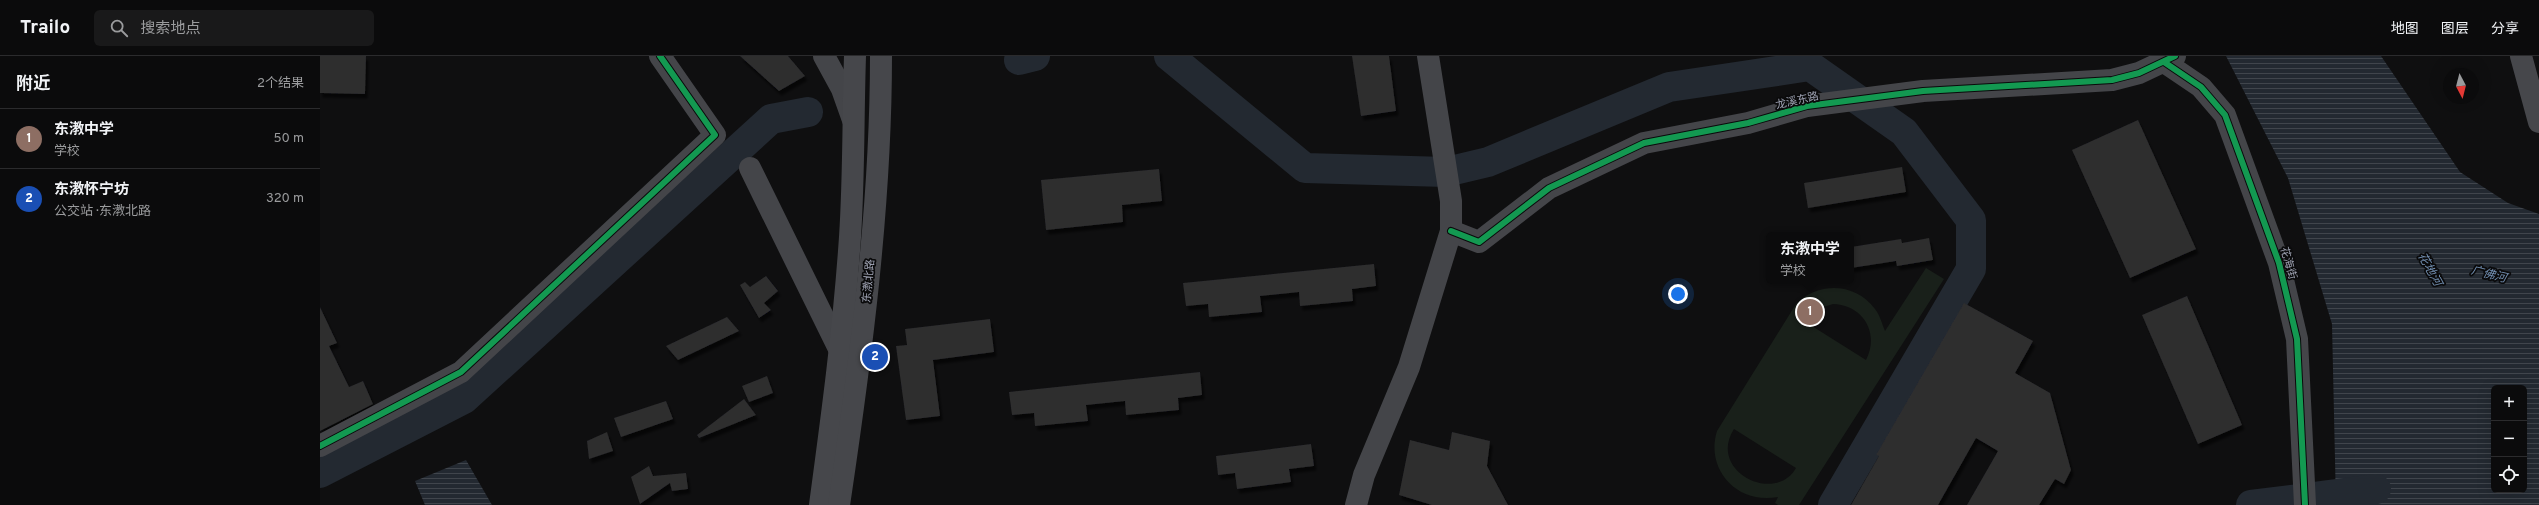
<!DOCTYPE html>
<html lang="zh">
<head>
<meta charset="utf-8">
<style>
	:root { --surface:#0b0b0c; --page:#19191a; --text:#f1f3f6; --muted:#9a9b9d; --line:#2b2b2d; --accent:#6d6f7a }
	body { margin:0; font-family:Overpass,"Noto Sans SC",sans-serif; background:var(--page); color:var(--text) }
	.controls { position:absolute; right:12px; bottom:12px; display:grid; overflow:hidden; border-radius:6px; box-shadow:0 4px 16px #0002 }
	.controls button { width:36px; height:36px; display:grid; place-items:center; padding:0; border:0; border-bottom:1px solid var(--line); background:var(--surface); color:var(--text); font:20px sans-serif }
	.compass { position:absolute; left:2123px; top:12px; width:36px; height:36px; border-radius:50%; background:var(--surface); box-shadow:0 4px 16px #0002; rotate:173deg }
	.you { position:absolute; left:1358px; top:238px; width:14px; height:14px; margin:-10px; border:3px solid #fff; border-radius:50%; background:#1a73e8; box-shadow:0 0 0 6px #1a73e833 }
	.badge { display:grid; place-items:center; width:26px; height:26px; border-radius:50%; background:var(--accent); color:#fff; font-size:13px; font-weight:700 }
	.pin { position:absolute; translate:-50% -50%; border:2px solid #fff; box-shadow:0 1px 4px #0006 }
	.popup { position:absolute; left:1446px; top:176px; width:88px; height:52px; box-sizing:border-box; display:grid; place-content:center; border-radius:6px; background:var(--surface); filter:drop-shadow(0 1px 3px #0005); font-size:13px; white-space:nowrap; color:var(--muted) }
	.popup b { font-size:15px; color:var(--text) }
	.popup::after { content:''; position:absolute; left:50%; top:100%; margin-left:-8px; border:8px solid transparent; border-top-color:var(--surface) }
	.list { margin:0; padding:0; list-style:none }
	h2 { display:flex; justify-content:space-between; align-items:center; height:52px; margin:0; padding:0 16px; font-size:17px }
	h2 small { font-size:13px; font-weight:400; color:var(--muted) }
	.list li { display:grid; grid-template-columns:26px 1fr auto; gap:12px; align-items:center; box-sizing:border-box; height:60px; padding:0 16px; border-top:1px solid var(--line) }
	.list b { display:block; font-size:15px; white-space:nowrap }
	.list p { margin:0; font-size:13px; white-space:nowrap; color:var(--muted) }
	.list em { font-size:13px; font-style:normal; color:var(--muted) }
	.icon { flex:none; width:22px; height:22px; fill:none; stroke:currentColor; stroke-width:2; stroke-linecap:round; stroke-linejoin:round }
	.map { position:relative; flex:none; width:2219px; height:449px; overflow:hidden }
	header { display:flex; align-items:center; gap:24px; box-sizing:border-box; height:56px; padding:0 20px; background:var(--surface); border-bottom:1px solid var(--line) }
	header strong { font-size:19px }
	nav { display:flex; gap:22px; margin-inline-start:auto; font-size:14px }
	.search { width:280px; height:36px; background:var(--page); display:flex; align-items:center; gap:10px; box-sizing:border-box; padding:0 14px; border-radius:6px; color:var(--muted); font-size:15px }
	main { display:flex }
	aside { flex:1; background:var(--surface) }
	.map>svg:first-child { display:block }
	.pitch { fill:#19201a; fill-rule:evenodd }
	.water { fill:url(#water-rules); fill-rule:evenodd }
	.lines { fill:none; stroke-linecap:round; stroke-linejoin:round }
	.river { stroke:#232931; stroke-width:30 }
	.building { fill:#2d2d2f; filter:url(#shadow) }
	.minor { stroke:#444549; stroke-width:22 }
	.major { stroke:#46474b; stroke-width:22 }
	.cycleway-casing { stroke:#0a0a0b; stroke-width:8 }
	.cycleway { stroke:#139951; stroke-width:6 }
	.labels { text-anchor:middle; stroke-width:3.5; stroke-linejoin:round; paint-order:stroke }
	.street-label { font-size:11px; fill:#9fa3b3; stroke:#0a0a0b }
	.water-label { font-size:12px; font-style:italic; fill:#728fb1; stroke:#0a0a0b }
</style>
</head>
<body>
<header>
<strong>Trailo</strong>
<div class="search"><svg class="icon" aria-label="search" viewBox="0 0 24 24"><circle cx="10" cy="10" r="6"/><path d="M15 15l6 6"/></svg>搜索地点</div>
<nav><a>地图</a><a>图层</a><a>分享</a></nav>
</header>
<main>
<aside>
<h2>附近<small>2个结果</small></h2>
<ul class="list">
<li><span class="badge" style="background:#8d6e63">1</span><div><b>东漖中学</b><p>学校</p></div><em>50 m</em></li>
<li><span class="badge" style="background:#1a4fb4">2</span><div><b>东漖怀宁坊</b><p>公交站 · 东漖北路</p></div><em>320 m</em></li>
</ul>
</aside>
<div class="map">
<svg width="2219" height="449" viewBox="0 0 2219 449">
	<defs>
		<pattern id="water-rules" width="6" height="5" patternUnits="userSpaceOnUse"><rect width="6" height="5" fill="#232931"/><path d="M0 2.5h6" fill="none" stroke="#40454c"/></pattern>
		<filter id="shadow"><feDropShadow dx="2.5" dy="4.5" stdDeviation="1" flood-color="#0009"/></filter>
	</defs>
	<rect width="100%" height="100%" fill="#0f0f10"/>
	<path class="pitch" d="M1606,212L1624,223L1479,449H1458L1455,447L1458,441C1417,449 1385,413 1397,375L1476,248C1498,226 1535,226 1555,253C1560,259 1562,268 1565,275ZM1513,248C1543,249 1560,277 1546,304L1484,265L1494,254ZM1414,373L1476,412C1455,449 1387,415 1414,373Z"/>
	<g class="water">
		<path d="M1906,0H2061L2140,116L2188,147L2219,158V449H2016L2012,268L1968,122ZM2174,332H2204V434H2174Z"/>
		<polygon points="146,404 172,449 105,449 95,425"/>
	</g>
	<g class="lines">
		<g class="river">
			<polyline points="849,0 985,112 1126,116 1168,106 1349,31 1490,10 1584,76 1651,164 1651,213 1513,449"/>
			<polyline points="699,4 715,0"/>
			<polyline points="0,417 144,343 451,63 488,56"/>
			<polyline points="1931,449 2056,433"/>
		</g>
	</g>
	<g class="building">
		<polygon points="0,0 46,0 45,38 0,37"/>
		<polygon points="420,0 468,0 485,20 459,35"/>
		<polygon points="1032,0 1069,0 1076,55 1041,60"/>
		<polygon points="1818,64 1876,193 1810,222 1752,94"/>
		<polygon points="1582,111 1586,136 1488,152 1484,127"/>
		<polygon points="839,113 842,145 802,149 803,166 726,174 721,124"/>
		<polygon points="1609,182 1613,204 1577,210 1576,205 1531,212 1531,191 1581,183 1582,187"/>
		<polygon points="1054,208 1056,230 1032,233 1033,245 980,250 979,236 940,240 942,256 889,261 888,248 866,250 863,227"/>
		<polygon points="446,220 458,235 444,247 451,254 439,262 420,229 425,226 430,231"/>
		<polygon points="1867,240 1922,369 1878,388 1822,259"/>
		<polygon points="1644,247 1713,285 1695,317 1730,337 1751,414 1744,428 1735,423 1719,449 1647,449 1678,395 1656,382 1618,449 1531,449 1559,400 1556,399"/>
		<polygon points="0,251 17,287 9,290 29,331 43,325 53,348 0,375"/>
		<polygon points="407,261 419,275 358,304 346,290"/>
		<polygon points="670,263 674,296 613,304 620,360 586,364 576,290 587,289 585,273"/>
		<polygon points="880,316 882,339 858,342 859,354 806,359 805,345 766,349 768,365 715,370 714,357 692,359 689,336"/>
		<polygon points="447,320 453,337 429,346 422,330"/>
		<polygon points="424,343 436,359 379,382 377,379"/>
		<polygon points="346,345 353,363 301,381 294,362"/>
		<polygon points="287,376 293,395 269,403 267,385"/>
		<polygon points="1132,376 1170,385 1167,410 1188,449 1112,449 1079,439 1090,384 1129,394"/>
		<polygon points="991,388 994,410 969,413 971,426 917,433 915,417 898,419 896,400"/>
		<polygon points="329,410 333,420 366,417 368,433 352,435 350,427 320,448 311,421"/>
	</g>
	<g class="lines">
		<g class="minor">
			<polyline points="504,0 522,33 533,64"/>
			<polyline points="1844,6 1881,31 1905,59 1959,207 1977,283 1985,449"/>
			<polyline points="430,112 520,295"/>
			<polyline points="1131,175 1159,186 1229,132 1324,87 1428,67 1487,50 1603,35 1792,24 1819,17 1855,0"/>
			<polyline points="0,390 141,316 395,79 340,0"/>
			<polyline points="1036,449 1044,419 1089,311 1131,175 1131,145 1108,0"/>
		</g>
		<g class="major">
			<polyline points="2201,0 2219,66"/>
			<path d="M500,449C512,360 524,271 530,181C534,121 533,60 535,0"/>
			<path d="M519,449C541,301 561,150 561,0"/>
		</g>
		<g class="cycleway-casing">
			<g id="cycleway">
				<polyline points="1844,6 1881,31 1905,59 1959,207 1977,283 1985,449"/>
				<polyline points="1131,175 1159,186 1229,132 1324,87 1428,67 1487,50 1603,35 1792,24 1819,17 1855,0"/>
				<polyline points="0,390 141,316 395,79 340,0"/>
			</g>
		</g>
		<use href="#cycleway" class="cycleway"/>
	</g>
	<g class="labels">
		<g class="street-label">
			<text transform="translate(1477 44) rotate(-13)" y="4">龙溪东路</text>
			<text transform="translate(1969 207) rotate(74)" y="4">花海街</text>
			<text transform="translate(548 225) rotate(-85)" y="4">东漖北路</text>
		</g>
		<g class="water-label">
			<text transform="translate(2110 213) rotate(61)" y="4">花地河</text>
			<text transform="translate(2169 218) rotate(14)" y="4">广佛河</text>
		</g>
	</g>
</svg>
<div class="controls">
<button>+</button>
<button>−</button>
<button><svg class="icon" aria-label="locate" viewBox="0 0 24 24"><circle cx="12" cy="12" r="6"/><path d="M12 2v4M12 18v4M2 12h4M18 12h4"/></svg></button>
</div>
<svg class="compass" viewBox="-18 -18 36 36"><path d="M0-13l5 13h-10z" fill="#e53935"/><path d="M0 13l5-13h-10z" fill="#9a9b9d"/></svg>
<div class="you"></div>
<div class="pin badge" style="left:1490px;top:256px;background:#8d6e63">1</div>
<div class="popup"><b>东漖中学</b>学校</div>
<div class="pin badge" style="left:555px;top:301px;background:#1a4fb4">2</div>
</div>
</main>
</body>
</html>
